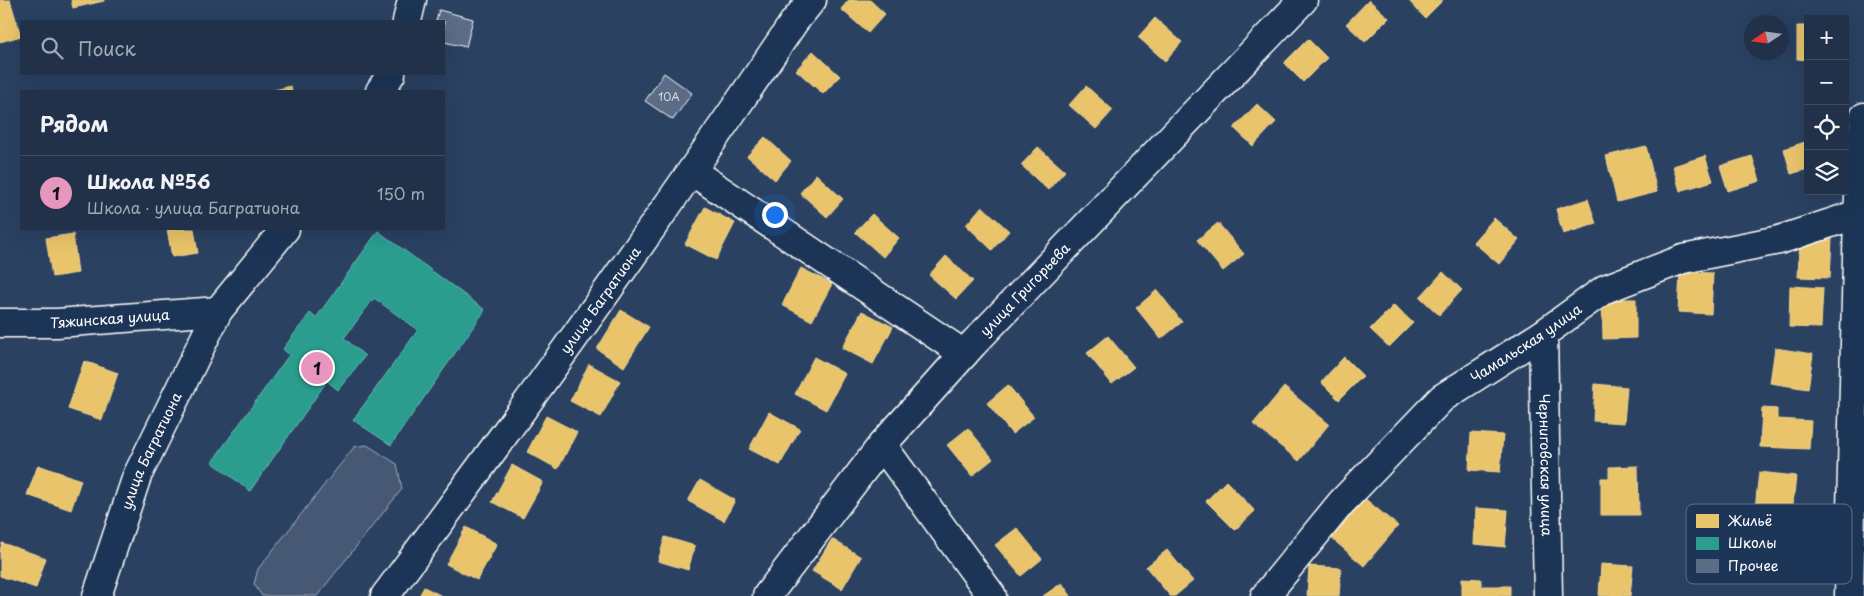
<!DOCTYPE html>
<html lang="ru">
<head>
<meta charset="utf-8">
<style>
	:root { --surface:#203149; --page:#283950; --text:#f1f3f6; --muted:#a2a9b4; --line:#3d4c61; --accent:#e797bd }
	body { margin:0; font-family:"Playpen Sans",sans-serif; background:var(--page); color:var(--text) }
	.controls { position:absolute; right:15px; top:15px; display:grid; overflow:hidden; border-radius:0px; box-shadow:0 5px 20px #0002 }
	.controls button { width:45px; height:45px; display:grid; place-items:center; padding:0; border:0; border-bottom:1px solid var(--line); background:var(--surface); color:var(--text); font:25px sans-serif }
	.compass { position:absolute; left:1744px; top:15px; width:45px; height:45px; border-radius:50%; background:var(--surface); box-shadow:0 5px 20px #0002; rotate:257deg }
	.you { position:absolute; left:774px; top:214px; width:18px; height:18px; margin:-12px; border:4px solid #fff; border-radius:50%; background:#1a73e8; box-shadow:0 0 0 8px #1a73e833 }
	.badge { display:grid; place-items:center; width:32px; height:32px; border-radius:50%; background:var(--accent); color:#111; font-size:16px; font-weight:700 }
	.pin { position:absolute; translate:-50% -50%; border:2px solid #fff; box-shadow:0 1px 5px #0006 }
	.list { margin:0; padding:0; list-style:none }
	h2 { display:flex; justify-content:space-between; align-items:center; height:65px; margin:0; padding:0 20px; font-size:21px }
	h2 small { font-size:16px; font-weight:400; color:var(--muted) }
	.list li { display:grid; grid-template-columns:32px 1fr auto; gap:15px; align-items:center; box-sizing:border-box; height:75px; padding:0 20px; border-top:1px solid var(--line) }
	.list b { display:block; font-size:19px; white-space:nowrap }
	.list p { margin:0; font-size:16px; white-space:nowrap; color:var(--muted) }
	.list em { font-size:16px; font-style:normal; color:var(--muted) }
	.icon { flex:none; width:28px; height:28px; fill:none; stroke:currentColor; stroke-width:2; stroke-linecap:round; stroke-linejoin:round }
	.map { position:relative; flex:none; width:1864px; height:596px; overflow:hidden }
	.search { position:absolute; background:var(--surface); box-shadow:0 5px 20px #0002; left:20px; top:20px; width:425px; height:55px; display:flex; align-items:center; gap:12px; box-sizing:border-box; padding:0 18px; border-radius:0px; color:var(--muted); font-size:19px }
	.panel { position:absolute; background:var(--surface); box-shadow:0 5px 20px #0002; left:20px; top:90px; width:425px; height:140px; border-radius:0px }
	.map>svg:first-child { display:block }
	.green { fill:#465975; stroke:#a2acba }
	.homes { fill:#e9c46a; stroke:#f0d697 }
	.schools { fill:#2a9d8f; stroke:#6abab1 }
	.building { fill:#5b6c86; stroke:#fff }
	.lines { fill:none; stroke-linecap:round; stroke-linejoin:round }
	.minor-casing { stroke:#fff; stroke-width:31 }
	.major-casing { stroke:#fff; stroke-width:31 }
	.minor { stroke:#1d3557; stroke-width:28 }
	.major { stroke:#1d3557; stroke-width:28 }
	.labels { text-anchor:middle; stroke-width:5; stroke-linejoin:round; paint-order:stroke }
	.number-label { font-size:11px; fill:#d6dae1 }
	.street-label { font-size:14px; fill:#fff; stroke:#1d3557 }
	.key { fill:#1d3557; stroke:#617289; stroke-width:1 }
	.key-label { font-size:14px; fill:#fff }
</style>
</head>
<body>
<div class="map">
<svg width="1864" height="596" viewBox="0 0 1864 596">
	<rect width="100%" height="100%" fill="#2a4161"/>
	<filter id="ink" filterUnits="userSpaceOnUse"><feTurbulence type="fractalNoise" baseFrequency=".02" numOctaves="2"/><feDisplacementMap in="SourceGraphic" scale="10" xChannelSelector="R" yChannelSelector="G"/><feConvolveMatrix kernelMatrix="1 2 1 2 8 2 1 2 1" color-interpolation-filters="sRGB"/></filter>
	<g filter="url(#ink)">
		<polygon class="green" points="367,445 397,464 402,489 317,596 262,596 254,584 258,569 354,447"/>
		<g class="homes">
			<polygon points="0,0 10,0 21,36 0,42"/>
			<polygon points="71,0 104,0 104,1 73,8"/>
			<polygon points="849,0 870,0 885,14 868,33 841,9"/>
			<polygon points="1369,0 1389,18 1365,42 1346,24"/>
			<polygon points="1408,0 1443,0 1425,18"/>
			<polygon points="1155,18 1182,42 1165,61 1138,37"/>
			<polygon points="1797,26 1808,26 1808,60 1797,59"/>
			<polygon points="1308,39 1327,58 1303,82 1284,63"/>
			<polygon points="813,51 840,76 823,94 796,70"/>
			<polygon points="291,86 292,91 270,91"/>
			<polygon points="1086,86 1113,110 1096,129 1069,105"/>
			<polygon points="1257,104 1276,122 1253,146 1234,128"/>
			<polygon points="765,137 791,161 775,180 747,156"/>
			<polygon points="1808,141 1808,169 1791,174 1784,149"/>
			<polygon points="1646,146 1657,192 1617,202 1606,156"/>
			<polygon points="1038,147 1065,171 1048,190 1021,165"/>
			<polygon points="1705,156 1713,181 1680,191 1673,166"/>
			<polygon points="1752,156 1760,181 1728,191 1720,166"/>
			<polygon points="816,174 843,199 827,217 800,193"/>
			<polygon points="1588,199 1596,224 1563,234 1556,209"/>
			<polygon points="982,206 1009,231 992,250 966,225"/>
			<polygon points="705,207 735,223 716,260 685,244"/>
			<polygon points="872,214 899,238 883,257 855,232"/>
			<polygon points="1494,218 1519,240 1499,264 1473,242"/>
			<polygon points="1218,223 1244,254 1223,271 1197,240"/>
			<polygon points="167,229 194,229 198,253 172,257"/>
			<polygon points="73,234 78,273 52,277 46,238"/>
			<polygon points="1800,236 1832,238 1830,278 1798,277"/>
			<polygon points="946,256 973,281 956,299 929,275"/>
			<polygon points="801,268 832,284 812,321 782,305"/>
			<polygon points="1443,272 1462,290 1439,315 1420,297"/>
			<polygon points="1680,272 1713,273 1711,314 1678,312"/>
			<polygon points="1790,286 1823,288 1821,328 1789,327"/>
			<polygon points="1157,290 1182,322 1161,339 1136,308"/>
			<polygon points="1602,299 1636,299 1636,338 1603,339"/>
			<polygon points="1394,305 1413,323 1389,347 1370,329"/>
			<polygon points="621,310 649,327 624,367 597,349"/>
			<polygon points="862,311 893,327 873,364 842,348"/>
			<polygon points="1108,336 1134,367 1112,384 1087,353"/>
			<polygon points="1775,348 1813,354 1808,389 1770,383"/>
			<polygon points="814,357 845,374 826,410 795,394"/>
			<polygon points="1344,357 1363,376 1339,400 1321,382"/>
			<polygon points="84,361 118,373 102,420 68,409"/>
			<polygon points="589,364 620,381 601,417 570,401"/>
			<polygon points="1595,384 1627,387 1624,423 1593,421"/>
			<polygon points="1008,385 1034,417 1012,434 987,403"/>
			<polygon points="1284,387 1329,424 1299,461 1253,424"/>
			<polygon points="1762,408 1777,409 1777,419 1811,421 1809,449 1760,447"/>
			<polygon points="769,412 800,429 780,465 749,449"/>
			<polygon points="546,416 577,432 558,469 527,452"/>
			<polygon points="968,428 993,459 972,476 947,445"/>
			<polygon points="1471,433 1503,435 1500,472 1469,470"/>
			<polygon points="38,465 81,480 71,510 27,495"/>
			<polygon points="512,465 543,482 523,518 492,502"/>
			<polygon points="1638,466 1639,515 1601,515 1601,478 1609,478 1609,467"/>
			<polygon points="1759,472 1796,476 1792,513 1755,509"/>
			<polygon points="700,480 735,500 724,521 688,501"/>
			<polygon points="1226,481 1255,511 1235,530 1206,501"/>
			<polygon points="1363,497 1398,526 1364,566 1330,537"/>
			<polygon points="1476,508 1508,510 1505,547 1474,544"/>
			<polygon points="466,527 497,544 477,580 446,564"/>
			<polygon points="1017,528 1042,559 1021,576 995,545"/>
			<polygon points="665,537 695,546 688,570 658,561"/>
			<polygon points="832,539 861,557 842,589 812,571"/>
			<polygon points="2,543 46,558 36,588 0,576 0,550"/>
			<polygon points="1167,550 1193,581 1175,596 1170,596 1146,567"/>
			<polygon points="1601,564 1633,566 1630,596 1599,596"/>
			<polygon points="1309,566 1341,568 1339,596 1307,596"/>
			<polygon points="1462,578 1481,579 1481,586 1510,586 1510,596 1462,596"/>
			<polygon points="1062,583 1071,596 1043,596"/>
			<polygon points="424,587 442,596 419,596"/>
		</g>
		<polygon class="schools" points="378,231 485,310 391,445 353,420 418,330 374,298 344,338 365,356 338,390 327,381 250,491 212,462 289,355 283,349 310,313 316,318"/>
		<g class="building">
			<polygon points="439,10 473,19 466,47 444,42 444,21 436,21"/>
			<polygon points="664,73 692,93 673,120 645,101"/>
		</g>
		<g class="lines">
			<g class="minor-casing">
				<g id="minor">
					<polyline points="407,21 412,0"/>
					<polyline points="380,91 391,74"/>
					<polyline points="693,172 964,354"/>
					<path id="s1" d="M0,323H57L218,311"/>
					<path id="s2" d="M1543,334L1548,596"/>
					<polyline points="882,445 992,596"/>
					<path id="s3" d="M97,596L137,476L218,311L285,229"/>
					<path id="s4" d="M385,596C526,408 662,216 794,22L812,0"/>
					<path id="s5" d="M1265,596L1341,503L1442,398L1543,334L1605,289L1683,259L1779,240L1858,214L1864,210"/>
					<polyline points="1849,596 1858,214 1864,117"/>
				</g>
			</g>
			<g class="major-casing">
				<g id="major">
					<path id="s6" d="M767,596L882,445L973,344L1303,0"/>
				</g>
			</g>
			<use href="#minor" class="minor"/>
			<use href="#major" class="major"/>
		</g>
	</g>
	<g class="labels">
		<g class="number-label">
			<text x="669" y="101">10А</text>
		</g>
		<g class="street-label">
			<text dy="5" stroke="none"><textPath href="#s6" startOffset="401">улица Григорьева</textPath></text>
			<text dy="5" stroke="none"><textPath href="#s4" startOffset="366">улица Багратиона</textPath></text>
			<text dy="5" stroke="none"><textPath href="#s1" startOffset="110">Тяжинская улица</textPath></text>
			<text dy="5" stroke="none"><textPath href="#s5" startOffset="366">Чамальская улица</textPath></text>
			<text dy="5" stroke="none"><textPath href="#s3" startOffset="155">улица Багратиона</textPath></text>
			<text dy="5" stroke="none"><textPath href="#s2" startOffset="131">Черниговская улица</textPath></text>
		</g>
	</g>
	<rect x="1686" y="504" width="166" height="80" rx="8" class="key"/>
	<rect x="1696" y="514" width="23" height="14" fill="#e9c46a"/>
	<rect x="1696" y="537" width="23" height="13" fill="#2a9d8f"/>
	<rect x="1696" y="559" width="23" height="14" fill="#5b6c86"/>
	<g class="key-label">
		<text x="1728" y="526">Жильё</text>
		<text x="1728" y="548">Школы</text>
		<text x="1728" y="571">Прочее</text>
	</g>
</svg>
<div class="controls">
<button>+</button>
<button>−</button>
<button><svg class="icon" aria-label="locate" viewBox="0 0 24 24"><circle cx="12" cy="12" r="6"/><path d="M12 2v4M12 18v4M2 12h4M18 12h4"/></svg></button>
<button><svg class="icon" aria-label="layers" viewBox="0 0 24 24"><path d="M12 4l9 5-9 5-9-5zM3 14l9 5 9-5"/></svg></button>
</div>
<svg class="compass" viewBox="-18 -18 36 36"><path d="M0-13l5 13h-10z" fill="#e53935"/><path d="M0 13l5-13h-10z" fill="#a2a9b4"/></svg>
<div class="you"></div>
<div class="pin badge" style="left:317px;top:368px">1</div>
<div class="search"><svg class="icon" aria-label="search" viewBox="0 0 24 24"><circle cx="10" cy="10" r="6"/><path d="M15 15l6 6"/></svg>Поиск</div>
<section class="panel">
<h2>Рядом<small></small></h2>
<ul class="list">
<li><span class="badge">1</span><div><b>Школа №56</b><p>Школа · улица Багратиона</p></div><em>150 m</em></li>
</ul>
</section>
</div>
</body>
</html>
